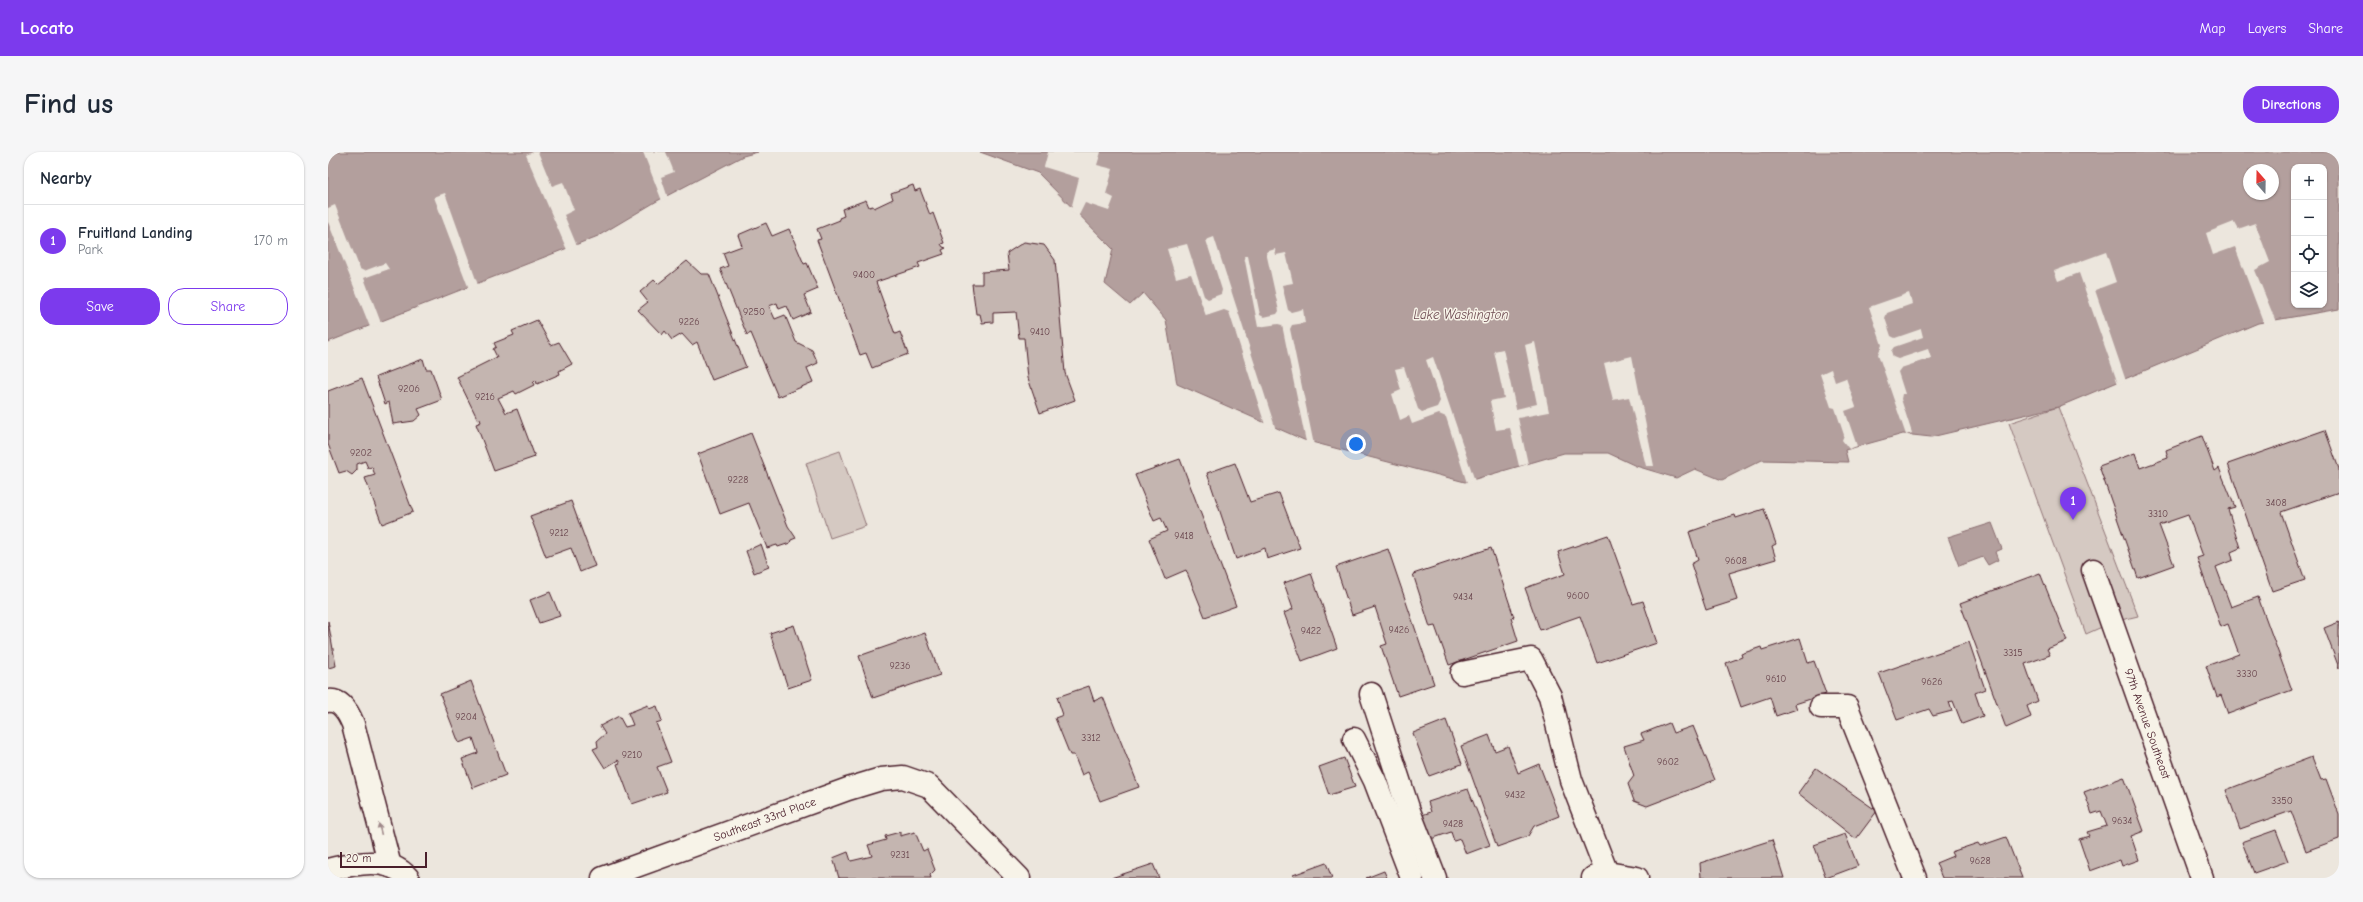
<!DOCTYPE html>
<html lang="en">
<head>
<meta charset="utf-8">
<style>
	:root { --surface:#fff; --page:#f6f6f7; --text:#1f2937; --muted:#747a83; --line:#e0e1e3; --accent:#7c3aed }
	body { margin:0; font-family:"Comic Neue",sans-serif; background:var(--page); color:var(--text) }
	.controls { position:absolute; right:12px; top:12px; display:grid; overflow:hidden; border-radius:8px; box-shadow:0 1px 3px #0004 }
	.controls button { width:36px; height:36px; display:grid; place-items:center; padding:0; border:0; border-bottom:1px solid var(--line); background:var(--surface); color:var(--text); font:20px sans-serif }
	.compass { position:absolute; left:1915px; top:12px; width:36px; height:36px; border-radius:50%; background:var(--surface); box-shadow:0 1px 3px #0004; rotate:340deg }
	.scale { position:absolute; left:12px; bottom:10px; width:87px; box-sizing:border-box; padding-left:4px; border:2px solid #4a1f2b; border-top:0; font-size:11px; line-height:14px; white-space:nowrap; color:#4a1f2b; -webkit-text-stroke:3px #f7f3e8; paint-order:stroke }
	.you { position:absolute; left:1028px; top:292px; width:14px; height:14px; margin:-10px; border:3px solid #fff; border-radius:50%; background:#1a73e8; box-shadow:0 0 0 6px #1a73e833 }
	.badge { display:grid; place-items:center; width:26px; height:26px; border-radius:50%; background:var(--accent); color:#fff; font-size:13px; font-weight:700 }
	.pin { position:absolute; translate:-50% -33px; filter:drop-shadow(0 1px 2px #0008) }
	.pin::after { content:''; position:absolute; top:21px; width:14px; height:12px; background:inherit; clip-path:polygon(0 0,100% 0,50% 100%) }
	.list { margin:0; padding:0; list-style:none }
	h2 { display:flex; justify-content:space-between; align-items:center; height:52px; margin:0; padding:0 16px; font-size:17px }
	h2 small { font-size:13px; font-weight:400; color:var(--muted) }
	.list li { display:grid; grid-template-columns:26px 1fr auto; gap:12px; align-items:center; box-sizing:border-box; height:72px; padding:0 16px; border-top:1px solid var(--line) }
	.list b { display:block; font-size:15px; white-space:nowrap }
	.list p { margin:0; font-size:13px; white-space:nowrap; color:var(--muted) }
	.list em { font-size:13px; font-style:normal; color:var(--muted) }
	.actions { display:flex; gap:8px; padding:12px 16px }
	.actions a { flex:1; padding:9px 0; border:1px solid var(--accent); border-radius:16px; text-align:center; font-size:14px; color:var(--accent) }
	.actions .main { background:var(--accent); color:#fff }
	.icon { flex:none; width:22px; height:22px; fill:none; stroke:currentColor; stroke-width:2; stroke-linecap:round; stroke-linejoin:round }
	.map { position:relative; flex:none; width:2011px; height:726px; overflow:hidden; border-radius:16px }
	header { display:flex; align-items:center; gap:24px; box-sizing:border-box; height:56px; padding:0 20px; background:var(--accent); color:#fff }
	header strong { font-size:19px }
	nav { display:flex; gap:22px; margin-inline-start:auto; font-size:14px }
	.intro { display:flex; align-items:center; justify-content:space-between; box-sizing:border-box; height:96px; padding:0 24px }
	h1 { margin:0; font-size:28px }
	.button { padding:10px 18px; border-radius:16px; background:var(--accent); color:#fff; font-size:14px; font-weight:700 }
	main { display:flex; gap:24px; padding:0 24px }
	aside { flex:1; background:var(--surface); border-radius:16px; box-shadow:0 1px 3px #0004 }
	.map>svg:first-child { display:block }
	.green { fill:#d5c9c2; stroke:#907476 }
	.water { fill:#b39f9d; stroke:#896c6f; fill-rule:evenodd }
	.pier { fill:#ece6dd }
	.building { fill:#c4b5b0; stroke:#4a1f2b }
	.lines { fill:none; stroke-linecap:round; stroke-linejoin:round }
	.minor-casing { stroke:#4a1f2b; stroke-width:25 }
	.minor { stroke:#f7f3e8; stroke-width:22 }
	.oneway { fill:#a0898a }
	.labels { text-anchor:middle; stroke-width:3; stroke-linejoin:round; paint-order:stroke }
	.number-label { font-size:10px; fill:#68444c }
	.street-label { font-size:12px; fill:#4a1f2b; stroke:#f7f3e8 }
	.water-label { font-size:13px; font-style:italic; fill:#6f4c53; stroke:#f7f3e8 }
</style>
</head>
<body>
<header>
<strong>Locato</strong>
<nav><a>Map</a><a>Layers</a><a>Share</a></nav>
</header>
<div class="intro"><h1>Find us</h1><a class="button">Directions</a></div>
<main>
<aside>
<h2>Nearby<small></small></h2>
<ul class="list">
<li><span class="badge">1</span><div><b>Fruitland Landing</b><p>Park</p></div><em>170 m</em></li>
</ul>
<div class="actions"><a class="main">Save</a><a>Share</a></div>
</aside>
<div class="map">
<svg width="2011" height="726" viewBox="0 0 2011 726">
	<rect width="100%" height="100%" fill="#ece6dd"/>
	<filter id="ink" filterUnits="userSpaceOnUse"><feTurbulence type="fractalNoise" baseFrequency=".025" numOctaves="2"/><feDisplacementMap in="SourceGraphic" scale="8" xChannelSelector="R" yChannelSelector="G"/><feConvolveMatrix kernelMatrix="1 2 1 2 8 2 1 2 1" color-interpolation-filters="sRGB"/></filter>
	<g filter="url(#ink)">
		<g class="green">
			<polygon points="1730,255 1810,464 1785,470 1758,482 1681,271"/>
			<polygon points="512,299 538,374 502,386 478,311"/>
		</g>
		<g class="water">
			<polygon points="0,0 430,0 415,4 329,49 270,84 0,190"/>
			<path d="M652,0H2011V157L1930,171L1730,255L1603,285L1575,282L1517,298L1520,310L1434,308L1394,328L1367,317L1348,326L1308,314L1280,301H1236L1137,330L976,288L849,232L838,168L815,141L802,153L777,132L785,97L710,21ZM1966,15H1996V153H1966ZM1921,18H1945V42H1921Z"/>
			<polygon points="1664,371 1674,397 1667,400 1670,408 1660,413 1655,405 1631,414 1620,385"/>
		</g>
		<g class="pier">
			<polygon points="205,0 210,0 224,34 235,30 246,58 236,63 249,94 239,98 198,3"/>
			<polygon points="315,0 338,0 346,20 333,25 340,46 334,49"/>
			<polygon points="720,0 773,0 769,13 785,17 778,42 786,46 781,59 757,51 751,63 749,63 743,57 751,26 716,15"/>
			<polygon points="117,41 150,133 141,137 106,45"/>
			<polygon points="7,53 32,117 36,119 57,111 61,117 36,126 53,171 42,175 0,70 0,56"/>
			<polygon points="1906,70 1910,77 1927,71 1942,110 1927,118 1948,170 1936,172 1907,95 1885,103 1878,81"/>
			<polygon points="886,85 948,278 937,273 901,160 896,158 878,164 863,122 848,126 839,97 859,92 876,144 880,147 893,142 894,138 878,88"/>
			<polygon points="947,97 948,103 958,101 965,131 954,133 960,158 963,160 975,157 977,171 964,173 962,177 986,293 978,290 954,173 950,172 930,175 916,104 920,104 932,163 936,165 949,162 951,159 938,100"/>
			<polygon points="1778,100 1788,130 1767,138 1798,229 1790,232 1751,121 1730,129 1726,119"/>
			<polygon points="1581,141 1584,152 1559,161 1557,166 1563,184 1567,186 1593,177 1595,185 1566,195 1563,199 1565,205 1570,207 1600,197 1603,206 1573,216 1570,220 1577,242 1574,242 1573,247 1584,281 1578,283 1550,202 1554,193 1541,155"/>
			<polygon points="1207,190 1221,260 1190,266 1200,312 1191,314 1182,276 1168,278 1162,249 1176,246 1166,199 1175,197 1188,257 1209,252 1197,193"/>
			<polygon points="1304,204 1326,314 1318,314 1301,245 1285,248 1276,211"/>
			<polygon points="1105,205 1147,329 1139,331 1118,265 1111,262 1084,272 1081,264 1072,268 1064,242 1073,238 1067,217 1076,215 1090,257 1094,260 1109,255 1112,249 1098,208"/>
			<polygon points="1503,217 1507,230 1518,226 1528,255 1517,259 1529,294 1521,297 1514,288 1516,283 1507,256 1503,255 1492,222"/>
		</g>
		<g class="building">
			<polygon points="585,33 587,39 592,37 602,63 605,61 616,91 613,92 615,95 618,96 614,98 616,102 590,111 592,115 548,130 567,182 572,180 580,202 544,216 538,201 532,203 489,88 493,87 489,77 512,68 511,66 516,64 514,57 538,48 541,55 545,54 546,56 565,47 563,41"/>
			<polygon points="438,71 444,84 461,77 476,112 479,111 490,137 476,143 483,160 465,168 459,154 451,157 449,151 441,154 447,167 457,163 468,190 484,198 490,211 479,216 485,230 450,245 423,181 419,183 392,117 400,114 395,101 414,94 410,83"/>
			<polygon points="696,90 716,93 727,108 737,221 747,248 712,261 700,226 696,186 691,186 688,160 665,161 665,170 654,171 652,162 648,162 644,132 654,132 654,120 681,118 679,101"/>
			<polygon points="359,109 373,122 381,122 418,215 384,228 369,190 364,193 354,182 344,188 337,179 334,183 310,158 320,150 312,140 326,128 330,132"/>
			<polygon points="209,168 223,193 231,190 244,212 231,219 232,222 209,232 208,228 205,231 206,233 188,242 186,239 170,246 178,261 189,257 207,305 166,319 148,272 153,270 152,267 150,268 129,225 169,205 165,197 168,195 166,191 186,183 184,179"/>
			<polygon points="95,207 98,217 103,217 114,248 90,257 93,263 86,269 65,272 61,250 57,252 48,225"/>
			<polygon points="34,226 85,360 54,372 37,326 47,323 44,315 40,316 37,309 29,312 29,318 24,323 18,319 11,321 0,292 0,239"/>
			<polygon points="1997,278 2011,317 2011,340 1953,360 1977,428 1944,439 1900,312"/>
			<polygon points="423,281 460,374 468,386 463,388 462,391 450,395 449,393 439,396 421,351 392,362 370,302"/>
			<polygon points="1874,284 1887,319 1891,316 1907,355 1900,357 1912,396 1903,400 1905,408 1888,415 1903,455 1930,445 1964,538 1900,562 1893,543 1889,545 1878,514 1911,502 1900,472 1893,475 1869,406 1875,404 1860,363 1831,373 1846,413 1810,426 1771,314 1807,301 1812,316 1840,306 1838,298"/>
			<polygon points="852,307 908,454 877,465 858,418 837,427 821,387 839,379 833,366 826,369 807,323"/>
			<polygon points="907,311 922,350 951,341 972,396 939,407 937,396 908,407 879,321"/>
			<polygon points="243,349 267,414 252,420 243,396 218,405 202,364"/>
			<polygon points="1436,357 1448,392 1444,394 1448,407 1401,421 1409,448 1378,458 1363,412 1370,408 1361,380 1381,373 1380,371 1407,363 1408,366"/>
			<polygon points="1280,383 1305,452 1315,449 1329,491 1269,511 1252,464 1212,478 1197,436 1237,422 1230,400"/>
			<polygon points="433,392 441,415 426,421 418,399"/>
			<polygon points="1163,396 1186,465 1183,466 1190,489 1121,513 1107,474 1102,475 1085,422"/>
			<polygon points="1060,397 1106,532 1070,544 1053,494 1059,492 1047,455 1024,463 1008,415"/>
			<polygon points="983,421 1009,496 974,509 956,461 965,457 956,431"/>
			<polygon points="1712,421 1739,489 1719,497 1722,503 1697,512 1710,549 1699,554 1703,565 1678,576 1632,451"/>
			<polygon points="222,440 232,464 211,471 202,448"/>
			<polygon points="0,469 8,514 0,516"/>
			<polygon points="2011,470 2011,516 1996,476"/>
			<polygon points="466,473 484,528 460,536 442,481"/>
			<polygon points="597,481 612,523 545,546 531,504"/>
			<polygon points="1472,486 1480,511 1486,509 1498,542 1467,552 1469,557 1448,564 1442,545 1413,555 1398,511 1414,505 1413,502 1433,495 1434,498"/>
			<polygon points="1641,490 1657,537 1647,541 1655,564 1634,572 1625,549 1621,550 1624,559 1605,564 1601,557 1569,568 1551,521"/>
			<polygon points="143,529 178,623 145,636 134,607 150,601 145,586 131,591 112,542"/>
			<polygon points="761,534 766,549 775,545 811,635 772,649 760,620 754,623 746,603 742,603 727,566 735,563 729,545"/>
			<polygon points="320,553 321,557 329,554 334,569 328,571 343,610 329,615 339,640 304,652 289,612 292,611 290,608 277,616 265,597 270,595 269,589 277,582 272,574 291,564 297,575 305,573 300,561"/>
			<polygon points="1118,568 1134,612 1101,624 1085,581"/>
			<polygon points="1341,571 1345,581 1365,574 1387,628 1319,654 1306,649 1300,632 1306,624 1296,594 1316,588 1313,582"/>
			<polygon points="1161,583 1167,599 1180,594 1190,621 1211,612 1231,664 1206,674 1200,684 1169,695 1133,594"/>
			<polygon points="1984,605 1993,628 1998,627 2011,662 2011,687 1978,699 1963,659 1912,677 1898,638"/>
			<polygon points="1016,606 1027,635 1001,643 991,615"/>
			<polygon points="1488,616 1549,659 1528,687 1470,641"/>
			<polygon points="1796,625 1816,679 1803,684 1811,708 1794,714 1792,708 1762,719 1751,687 1761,684 1759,680 1779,674 1773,659 1764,662 1756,640"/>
			<polygon points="1140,637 1162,693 1138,702 1132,687 1126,689 1123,680 1103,687 1094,663 1103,660 1100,650"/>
			<polygon points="1948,678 1960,709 1926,721 1914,690"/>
			<polygon points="572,680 572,684 587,680 595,699 599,697 607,718 602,723 603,726 511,726 505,706 520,700 523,709 544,704 540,693 558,688 557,684"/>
			<polygon points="1517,682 1530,714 1498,726 1486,693"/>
			<polygon points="1678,685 1694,726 1614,726 1608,711 1625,704 1623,700 1650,691 1652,694"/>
			<polygon points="1444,688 1456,726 1373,726 1372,711"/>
			<polygon points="998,711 1004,726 966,726 965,723"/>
			<polygon points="825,712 831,726 783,726"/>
			<polygon points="1056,719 1059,726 1038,726"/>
		</g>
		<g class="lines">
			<g class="minor-casing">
				<g id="minor">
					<path id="s1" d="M1765,418L1874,726"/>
					<polyline points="1134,521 1203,507 1222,544 1243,628 1279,721"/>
					<polyline points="1043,542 1081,659 1107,726"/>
					<path d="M0,549C13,547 21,562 25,572L62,714"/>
					<polyline points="1493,555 1519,555 1587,726"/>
					<polyline points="1026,587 1047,629 1084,726"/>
					<path d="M0,718C25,712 61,703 80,726"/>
					<path id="s2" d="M275,726L520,637L553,627L575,625L601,634L691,726"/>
					<polyline points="1265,726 1279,721 1309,726"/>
				</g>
			</g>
			<use href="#minor" class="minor"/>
		</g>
		<defs><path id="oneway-solid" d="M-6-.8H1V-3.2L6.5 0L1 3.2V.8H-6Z"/></defs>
		<use class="oneway" href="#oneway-solid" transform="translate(52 677) rotate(-104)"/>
	</g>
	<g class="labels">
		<g class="number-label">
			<text x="536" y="126">9400</text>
			<text x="426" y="163">9250</text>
			<text x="361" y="173">9226</text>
			<text x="712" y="183">9410</text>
			<text x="81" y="240">9206</text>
			<text x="157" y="248">9216</text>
			<text x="33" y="304">9202</text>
			<text x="410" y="331">9228</text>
			<text x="1948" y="354">3408</text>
			<text x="1830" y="365">3310</text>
			<text x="231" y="384">9212</text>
			<text x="856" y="387">9418</text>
			<text x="1408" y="412">9608</text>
			<text x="1250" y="447">9600</text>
			<text x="1135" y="448">9434</text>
			<text x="1071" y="481">9426</text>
			<text x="983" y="482">9422</text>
			<text x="1685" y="504">3315</text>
			<text x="572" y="517">9236</text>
			<text x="1919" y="525">3330</text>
			<text x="1448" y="530">9610</text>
			<text x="1604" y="533">9626</text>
			<text x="138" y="568">9204</text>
			<text x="763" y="589">3312</text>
			<text x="304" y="606">9210</text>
			<text x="1340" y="613">9602</text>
			<text x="1187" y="646">9432</text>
			<text x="1954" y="652">3350</text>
			<text x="1794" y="672">9634</text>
			<text x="1125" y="675">9428</text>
			<text x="572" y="706">9231</text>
			<text x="1652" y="712">9628</text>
		</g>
		<g class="street-label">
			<text dy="4" stroke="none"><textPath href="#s1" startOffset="163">97th Avenue Southeast</textPath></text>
			<text dy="4" stroke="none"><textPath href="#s2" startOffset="172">Southeast 33rd Place</textPath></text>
		</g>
		<g class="water-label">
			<text x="1133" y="167">Lake Washington</text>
		</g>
	</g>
</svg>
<div class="controls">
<button>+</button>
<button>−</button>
<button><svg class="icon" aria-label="locate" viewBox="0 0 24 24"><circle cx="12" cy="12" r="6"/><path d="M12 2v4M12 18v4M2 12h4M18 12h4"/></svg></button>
<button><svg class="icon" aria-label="layers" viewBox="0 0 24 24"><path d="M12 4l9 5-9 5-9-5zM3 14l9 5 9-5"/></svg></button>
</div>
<svg class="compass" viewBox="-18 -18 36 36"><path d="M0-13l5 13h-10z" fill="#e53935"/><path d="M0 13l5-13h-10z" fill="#747a83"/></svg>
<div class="scale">20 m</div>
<div class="you"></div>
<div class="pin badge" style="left:1745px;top:368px">1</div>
</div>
</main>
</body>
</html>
